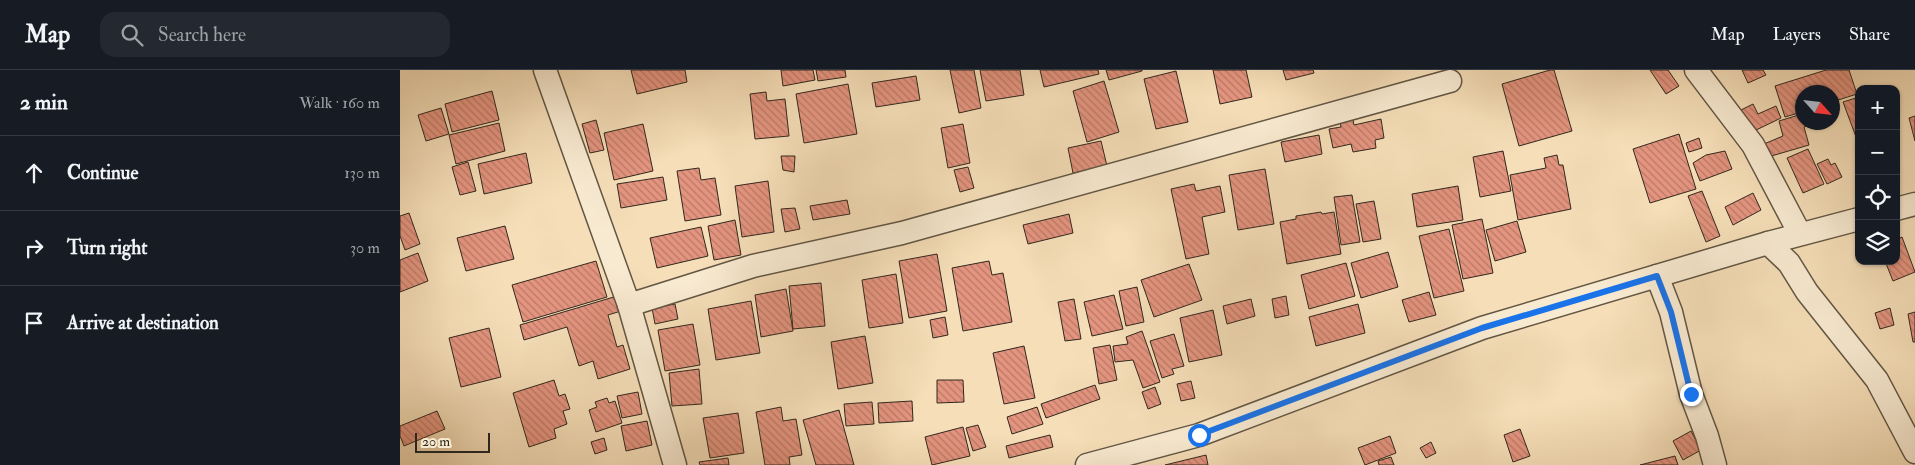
<!DOCTYPE html>
<html lang="en">
<head>
<meta charset="utf-8">
<style>
	:root { --surface:#171b24; --page:#242831; --text:#f1f3f6; --muted:#9ea1a6; --line:#363941 }
	body { margin:0; font-family:"IM FELL Double Pica",serif; background:var(--page); color:var(--text) }
	.controls { position:absolute; right:15px; top:15px; display:grid; overflow:hidden; border-radius:10px; box-shadow:0 1px 4px #0004 }
	.controls button { width:45px; height:45px; display:grid; place-items:center; padding:0; border:0; border-bottom:1px solid var(--line); background:var(--surface); color:var(--text); font:25px sans-serif }
	.compass { position:absolute; left:1395px; top:15px; width:45px; height:45px; border-radius:50%; background:var(--surface); box-shadow:0 1px 4px #0004; rotate:117deg }
	.scale { position:absolute; left:15px; bottom:12px; width:75px; box-sizing:border-box; padding-left:5px; border:2px solid #31281d; border-top:0; font-size:14px; line-height:18px; white-space:nowrap; color:#31281d; -webkit-text-stroke:4px #f8ead1; paint-order:stroke }
	.stop { position:absolute; width:15px; height:15px; margin:-11px; border:4px solid #1a73e8; border-radius:50%; background:#fff }
	.stop.end { background:#1a73e8; border-color:#fff; box-shadow:0 1px 5px #0008 }
	.list { margin:0; padding:0; list-style:none }
	h2 { display:flex; justify-content:space-between; align-items:center; height:65px; margin:0; padding:0 20px; font-size:21px }
	h2 small { font-size:16px; font-weight:400; color:var(--muted) }
	.list li { display:grid; grid-template-columns:32px 1fr auto; gap:15px; align-items:center; box-sizing:border-box; height:75px; padding:0 20px; border-top:1px solid var(--line) }
	.list b { display:block; font-size:19px; white-space:nowrap }
	.list em { font-size:16px; font-style:normal; color:var(--muted) }
	.icon { flex:none; width:28px; height:28px; fill:none; stroke:currentColor; stroke-width:2; stroke-linecap:round; stroke-linejoin:round }
	.map { position:relative; flex:none; width:1515px; height:395px; overflow:hidden }
	header { display:flex; align-items:center; gap:30px; box-sizing:border-box; height:70px; padding:0 25px; background:var(--surface); border-bottom:1px solid var(--line) }
	header strong { font-size:24px }
	nav { display:flex; gap:28px; margin-inline-start:auto; font-size:18px }
	.search { width:350px; height:45px; background:var(--page); display:flex; align-items:center; gap:12px; box-sizing:border-box; padding:0 18px; border-radius:15px; color:var(--muted); font-size:19px }
	main { display:flex }
	aside { flex:1; background:var(--surface) }
	.map>svg:first-child { display:block }
	.building { fill:url(#building-back-hatch); stroke:#31281d }
	.lines { fill:none; stroke-linecap:round; stroke-linejoin:round }
	.street-casing { stroke:#625644; stroke-width:25 }
	.street { stroke:#f8ead1; stroke-width:22 }
	.route { stroke:#1a73e8; stroke-width:6 }
</style>
</head>
<body>
<header>
<strong>Map</strong>
<div class="search"><svg class="icon" aria-label="search" viewBox="0 0 24 24"><circle cx="10" cy="10" r="6"/><path d="M15 15l6 6"/></svg>Search here</div>
<nav><a>Map</a><a>Layers</a><a>Share</a></nav>
</header>
<main>
<aside>
<h2>2 min<small>Walk · 160 m</small></h2>
<ul class="list">
<li><svg class="icon" aria-label="ahead" viewBox="0 0 24 24"><path d="M12 20V5M6 11l6-6 6 6"/></svg><div><b>Continue</b></div><em>130 m</em></li>
<li><svg class="icon" aria-label="right" viewBox="0 0 24 24"><path d="M7 20v-9h11M14 6l5 5-5 5"/></svg><div><b>Turn right</b></div><em>30 m</em></li>
<li><svg class="icon" aria-label="arrive" viewBox="0 0 24 24"><path d="M6 21V4h12l-3 4 3 4H6"/></svg><div><b>Arrive at destination</b></div></li>
</ul>
</aside>
<div class="map">
<svg width="1515" height="395" viewBox="0 0 1515 395">
	<defs>
		<pattern id="building-back-hatch" width="6" height="6" patternUnits="userSpaceOnUse" patternTransform="scale(1.25)"><rect width="6" height="6" fill="#e4947f"/><path d="M-1 5l2 2M0 0l6 6M5-1l2 2" fill="none" stroke="#b97967"/></pattern>
	</defs>
	<rect width="100%" height="100%" fill="#f5deb8"/>
	<filter id="stains"><feTurbulence type="fractalNoise" baseFrequency=".004" numOctaves="4"/><feColorMatrix values="0 0 0 0 .2 0 0 0 0 .09 0 0 0 0 .02 0 0 0 .5 -.17"/></filter>
	<radialGradient id="worn" r=".72"><stop offset=".6" stop-color="#630" stop-opacity="0"/><stop offset="1" stop-color="#630" stop-opacity=".3"/></radialGradient>
	<g class="building">
		<polygon points="231,0 285,0 287,12 237,24"/>
		<polygon points="381,0 413,0 415,10 383,16"/>
		<polygon points="416,0 445,0 446,7 418,11"/>
		<polygon points="550,0 574,0 581,38 559,43"/>
		<polygon points="580,0 620,0 624,25 586,31"/>
		<polygon points="640,0 698,0 699,4 644,17"/>
		<polygon points="706,0 742,0 742,1 709,10"/>
		<polygon points="813,0 846,0 852,27 820,34"/>
		<polygon points="883,0 913,0 914,3 886,10"/>
		<polygon points="1150,0 1154,0 1172,61 1119,76 1102,14"/>
		<polygon points="1250,0 1268,0 1279,16 1266,24"/>
		<polygon points="1342,0 1363,0 1366,5 1348,13"/>
		<polygon points="1426,0 1449,0 1457,24 1432,32 1432,22 1402,22 1402,42 1385,47 1375,16"/>
		<polygon points="776,1 788,52 756,59 744,9"/>
		<polygon points="516,6 520,30 476,37 472,13"/>
		<polygon points="704,11 719,62 687,72 673,21"/>
		<polygon points="448,14 457,64 404,73 396,24"/>
		<polygon points="92,21 99,50 52,62 45,34"/>
		<polygon points="366,22 367,31 385,29 389,66 355,69 350,24"/>
		<polygon points="1459,27 1459,75 1443,32"/>
		<polygon points="1353,34 1358,44 1376,36 1381,48 1352,62 1341,40"/>
		<polygon points="41,38 49,64 26,71 18,45"/>
		<polygon points="1402,44 1402,52 1411,52 1412,54 1404,57 1409,75 1368,87 1364,74 1383,66 1379,51"/>
		<polygon points="1515,46 1515,71 1509,48"/>
		<polygon points="981,49 984,68 975,70 976,78 953,82 951,74 933,78 929,59 941,57 940,52 953,50 954,55"/>
		<polygon points="196,50 204,80 190,83 182,54"/>
		<polygon points="99,53 105,81 56,94 49,65"/>
		<polygon points="243,54 253,101 214,110 204,63"/>
		<polygon points="563,54 570,93 548,98 541,58"/>
		<polygon points="1279,64 1296,119 1250,133 1233,79"/>
		<polygon points="919,65 922,84 885,92 881,72"/>
		<polygon points="1299,68 1302,78 1289,82 1286,73"/>
		<polygon points="701,71 707,96 673,103 668,78"/>
		<polygon points="1408,79 1424,114 1403,123 1387,88"/>
		<polygon points="1103,81 1111,121 1080,127 1073,87"/>
		<polygon points="1325,81 1332,99 1300,111 1293,93 1306,85"/>
		<polygon points="126,83 132,113 84,124 78,94"/>
		<polygon points="1157,85 1159,95 1163,95 1171,139 1118,150 1110,105 1146,98 1144,88"/>
		<polygon points="381,86 395,86 394,102 383,100"/>
		<polygon points="1428,89 1431,95 1435,93 1442,107 1427,114 1417,94"/>
		<polygon points="68,92 76,121 60,125 52,97"/>
		<polygon points="568,97 574,118 560,122 554,100"/>
		<polygon points="299,98 301,110 315,108 321,145 285,151 277,101"/>
		<polygon points="865,99 874,154 838,160 829,105"/>
		<polygon points="263,107 267,130 221,138 217,114"/>
		<polygon points="368,111 374,162 342,167 335,116"/>
		<polygon points="794,114 796,121 820,116 825,142 802,147 809,184 786,189 771,119"/>
		<polygon points="1058,116 1063,150 1017,157 1012,124"/>
		<polygon points="1302,121 1320,166 1306,172 1288,126"/>
		<polygon points="1353,123 1361,140 1333,155 1325,137"/>
		<polygon points="952,125 960,172 941,175 934,127"/>
		<polygon points="447,130 450,144 413,150 410,136"/>
		<polygon points="974,131 981,169 963,172 956,134"/>
		<polygon points="395,138 400,159 385,162 381,139"/>
		<polygon points="921,142 922,144 934,142 941,184 887,194 880,152 896,149 896,146"/>
		<polygon points="9,143 20,174 5,180 0,166 0,146"/>
		<polygon points="669,144 673,163 628,174 623,155"/>
		<polygon points="1082,149 1093,203 1063,209 1052,155"/>
		<polygon points="335,150 341,185 314,190 308,156"/>
		<polygon points="1117,151 1126,182 1095,191 1086,160"/>
		<polygon points="105,156 114,189 66,201 57,168"/>
		<polygon points="301,157 308,186 257,198 250,168"/>
		<polygon points="1049,159 1064,221 1034,228 1019,166"/>
		<polygon points="1502,167 1515,202 1493,211 1485,191 1496,191 1496,170"/>
		<polygon points="988,182 998,217 961,228 951,193"/>
		<polygon points="18,183 28,211 0,222 0,190"/>
		<polygon points="537,184 547,241 509,248 499,191"/>
		<polygon points="196,191 207,227 123,252 112,215"/>
		<polygon points="589,191 592,205 603,203 612,252 563,261 552,198"/>
		<polygon points="946,193 955,226 909,239 901,205"/>
		<polygon points="789,194 802,230 754,247 741,210"/>
		<polygon points="496,204 503,253 469,258 462,210"/>
		<polygon points="421,213 425,256 393,259 389,216"/>
		<polygon points="737,217 744,252 726,256 719,221"/>
		<polygon points="386,219 393,261 361,267 355,225"/>
		<polygon points="1029,222 1036,245 1009,252 1002,230"/>
		<polygon points="714,225 723,259 692,266 684,232"/>
		<polygon points="217,226 221,241 208,245 217,277 223,275 230,299 198,309 193,291 179,296 167,257 124,270 120,255"/>
		<polygon points="886,226 889,245 875,248 872,229"/>
		<polygon points="674,229 681,269 665,271 658,232"/>
		<polygon points="851,229 855,246 827,254 823,236"/>
		<polygon points="351,231 360,283 316,290 308,239"/>
		<polygon points="275,234 278,249 255,254 252,238"/>
		<polygon points="958,234 965,263 916,276 909,247"/>
		<polygon points="1490,238 1494,255 1480,259 1475,243"/>
		<polygon points="813,240 822,285 789,292 780,248"/>
		<polygon points="1515,242 1515,272 1513,272 1508,244"/>
		<polygon points="545,247 548,265 533,268 530,250"/>
		<polygon points="293,254 300,295 265,301 258,260"/>
		<polygon points="89,258 101,307 61,317 49,268"/>
		<polygon points="742,261 760,312 743,318 733,290 715,292 713,276 728,274 726,267"/>
		<polygon points="774,264 784,296 772,299 774,304 762,308 750,271"/>
		<polygon points="465,266 473,313 438,319 431,272"/>
		<polygon points="710,275 717,310 699,314 693,278"/>
		<polygon points="624,276 635,328 604,334 593,283"/>
		<polygon points="299,299 302,334 272,336 269,303"/>
		<polygon points="154,310 159,326 165,324 170,339 163,341 167,354 154,359 156,368 129,377 113,323"/>
		<polygon points="537,310 563,310 564,332 537,333"/>
		<polygon points="791,311 795,328 781,331 777,314"/>
		<polygon points="695,315 700,329 646,348 641,334"/>
		<polygon points="755,317 761,334 748,339 742,322"/>
		<polygon points="238,322 242,344 222,348 217,326"/>
		<polygon points="207,328 209,333 215,331 222,353 196,362 189,340 197,337 195,332"/>
		<polygon points="512,331 513,351 479,353 478,333"/>
		<polygon points="472,332 474,354 446,356 444,334"/>
		<polygon points="381,337 383,351 396,349 402,385 389,387 390,395 365,395 356,342"/>
		<polygon points="637,337 643,354 612,364 607,347"/>
		<polygon points="439,340 454,395 416,395 403,350"/>
		<polygon points="37,341 45,359 4,376 0,366 0,356"/>
		<polygon points="338,343 344,383 310,388 303,348"/>
		<polygon points="247,351 252,375 226,381 221,356"/>
		<polygon points="578,355 586,377 573,381 566,358"/>
		<polygon points="563,357 570,386 532,395 525,367"/>
		<polygon points="1120,359 1130,386 1113,392 1104,365"/>
		<polygon points="1291,361 1301,380 1283,390 1273,371"/>
		<polygon points="650,365 653,377 609,388 606,376"/>
		<polygon points="990,366 996,383 965,395 958,378"/>
		<polygon points="204,368 207,380 195,384 191,372"/>
		<polygon points="1031,372 1036,383 1026,388 1020,378"/>
		<polygon points="806,385 808,395 765,395"/>
		<polygon points="1275,386 1278,395 1240,395"/>
		<polygon points="991,387 994,395 979,395 978,391"/>
		<polygon points="328,388 329,395 300,395 299,392"/>
	</g>
	<g class="lines">
		<g class="street-casing">
			<g id="street">
				<polyline points="145,0 229,235 275,395"/>
				<polyline points="1296,0 1353,75 1400,164"/>
				<polyline points="1496,139 1515,134"/>
				<polyline points="1368,173 1389,193 1407,222 1477,310 1515,382"/>
				<polyline points="1257,206 1271,242 1291,324 1307,366 1315,395"/>
				<polyline points="229,235 353,196 502,163 1050,11"/>
				<polyline points="687,395 799,365 1082,258 1368,173 1459,149"/>
			</g>
		</g>
		<use href="#street" class="street"/>
	</g>
	<g class="lines">
		<polyline class="route" points="799,365 1082,258 1257,206 1271,242 1291,324"/>
	</g>
	<rect width="100%" height="100%" filter="url(#stains)"/>
	<rect width="100%" height="100%" fill="url(#worn)"/>
</svg>
<div class="controls">
<button>+</button>
<button>−</button>
<button><svg class="icon" aria-label="locate" viewBox="0 0 24 24"><circle cx="12" cy="12" r="6"/><path d="M12 2v4M12 18v4M2 12h4M18 12h4"/></svg></button>
<button><svg class="icon" aria-label="layers" viewBox="0 0 24 24"><path d="M12 4l9 5-9 5-9-5zM3 14l9 5 9-5"/></svg></button>
</div>
<svg class="compass" viewBox="-18 -18 36 36"><path d="M0-13l5 13h-10z" fill="#e53935"/><path d="M0 13l5-13h-10z" fill="#9ea1a6"/></svg>
<div class="scale">20 m</div>
<div class="stop" style="left:799px;top:365px"></div>
<div class="stop end" style="left:1291px;top:324px"></div>
</div>
</main>
</body>
</html>
